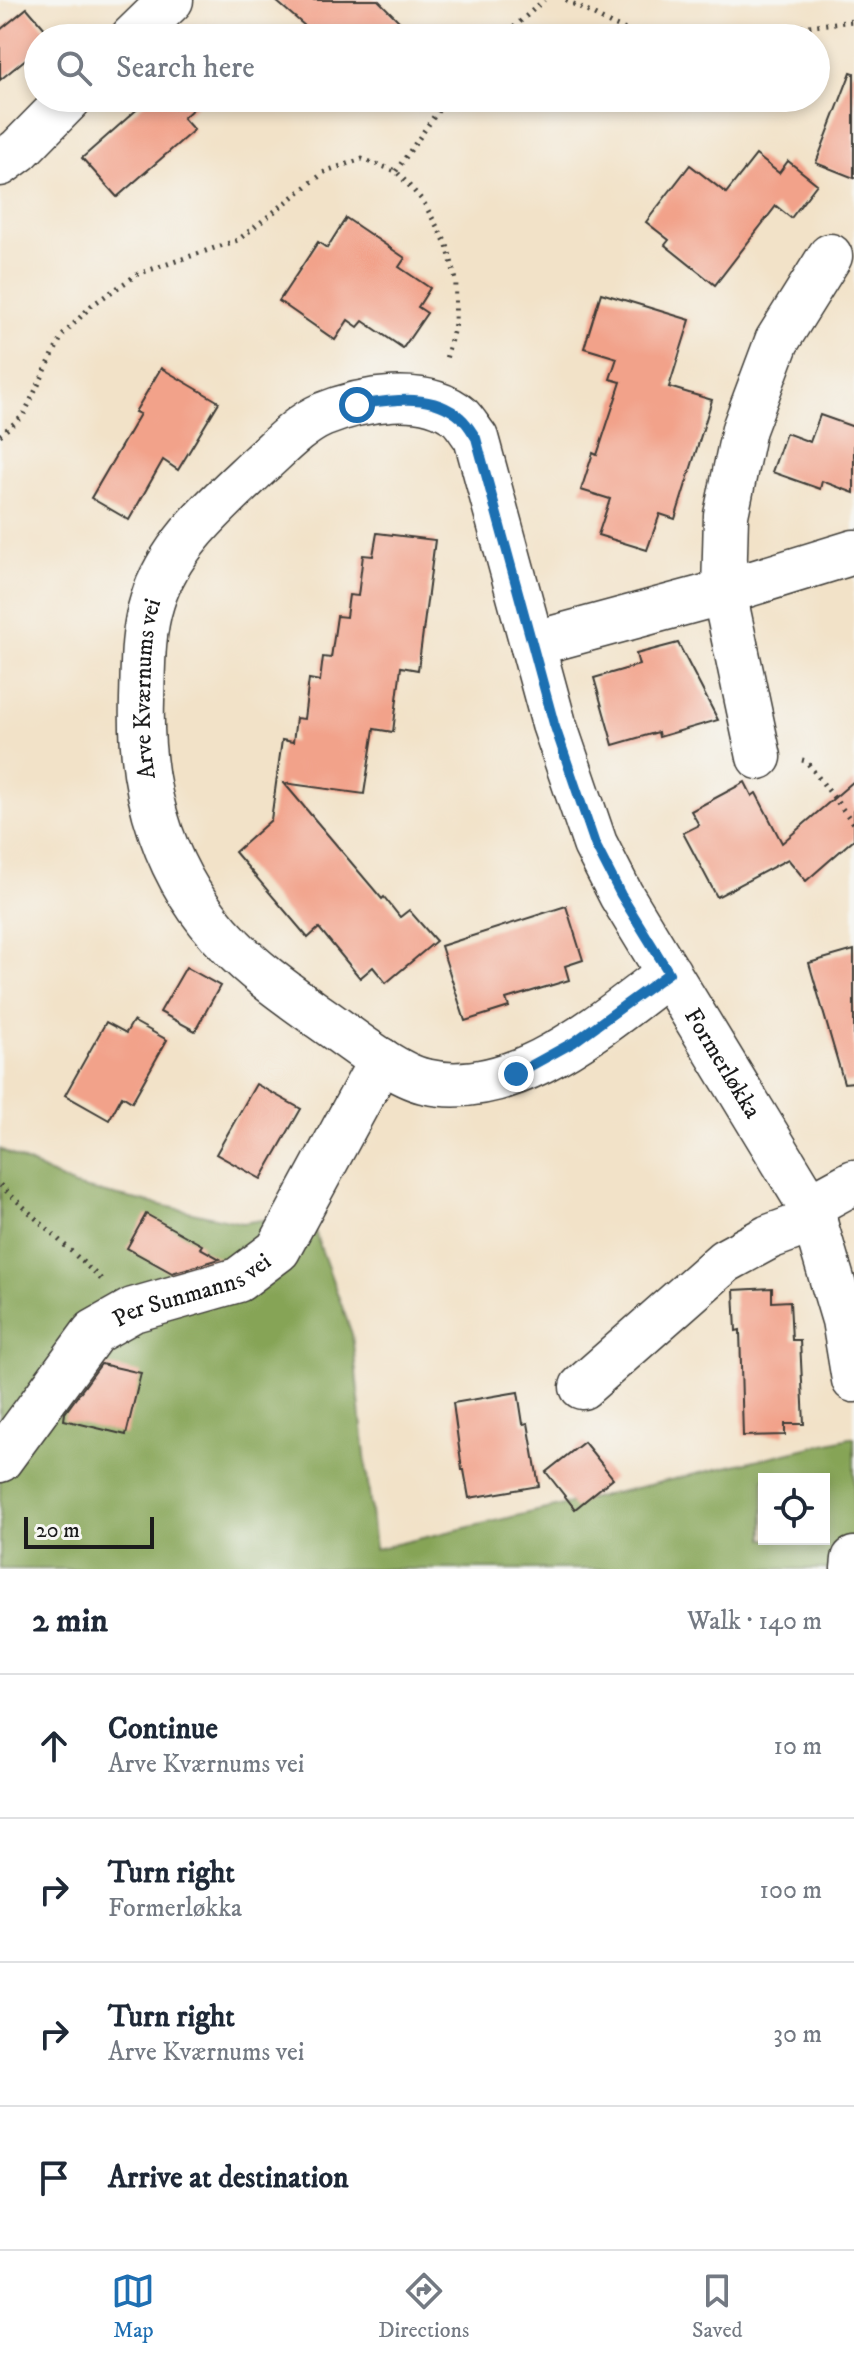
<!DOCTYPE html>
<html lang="en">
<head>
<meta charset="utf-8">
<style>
	:root { --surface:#fff; --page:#f2f2f3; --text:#1f2937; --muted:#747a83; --line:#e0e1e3; --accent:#1f6fb2 }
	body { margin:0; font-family:"IM FELL DW Pica",serif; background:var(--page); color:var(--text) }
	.controls { position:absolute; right:24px; bottom:24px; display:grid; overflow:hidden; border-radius:0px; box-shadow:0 4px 12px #0003 }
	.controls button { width:72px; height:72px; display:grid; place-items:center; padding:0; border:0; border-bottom:2px solid var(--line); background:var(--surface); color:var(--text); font:40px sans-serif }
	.scale { position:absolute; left:24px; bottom:20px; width:130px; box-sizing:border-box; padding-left:8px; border:4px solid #1c1c1c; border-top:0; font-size:22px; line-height:28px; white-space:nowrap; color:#1c1c1c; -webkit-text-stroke:6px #f6f6f2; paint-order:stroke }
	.stop { position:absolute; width:24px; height:24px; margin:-18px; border:6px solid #1f6fb2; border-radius:50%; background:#fff }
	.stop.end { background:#1f6fb2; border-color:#fff; box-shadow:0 2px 8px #0008 }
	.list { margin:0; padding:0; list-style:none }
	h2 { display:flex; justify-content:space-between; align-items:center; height:104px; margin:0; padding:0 32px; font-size:34px }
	h2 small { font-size:26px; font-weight:400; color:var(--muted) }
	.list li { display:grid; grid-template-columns:52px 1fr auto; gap:24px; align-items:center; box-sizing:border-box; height:144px; padding:0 32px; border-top:2px solid var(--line) }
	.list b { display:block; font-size:30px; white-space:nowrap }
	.list p { margin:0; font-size:26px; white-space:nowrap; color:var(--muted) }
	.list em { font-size:26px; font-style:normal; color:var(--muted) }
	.icon { flex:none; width:44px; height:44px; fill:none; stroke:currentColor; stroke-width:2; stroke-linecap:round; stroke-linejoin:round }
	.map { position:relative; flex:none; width:854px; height:1569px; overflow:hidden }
	.search { position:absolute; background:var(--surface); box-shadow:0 4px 12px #0003; left:24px; right:24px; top:24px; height:88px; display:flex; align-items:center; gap:20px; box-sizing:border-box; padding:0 28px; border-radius:44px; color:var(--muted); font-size:30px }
	.sheet { height:680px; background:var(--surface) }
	nav { display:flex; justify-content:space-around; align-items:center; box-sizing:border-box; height:112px; border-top:2px solid var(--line); background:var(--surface); font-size:22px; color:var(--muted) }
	nav a { display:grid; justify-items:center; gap:4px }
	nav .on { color:var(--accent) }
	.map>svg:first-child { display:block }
	.forest { fill:#86a457; stroke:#51603a; stroke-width:2; fill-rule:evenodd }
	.building { fill:#f2a28a }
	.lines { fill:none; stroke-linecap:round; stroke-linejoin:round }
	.minor-casing { stroke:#3c3a36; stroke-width:47 }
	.path { stroke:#3c3a36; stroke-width:5; stroke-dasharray:2 6; stroke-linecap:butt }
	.minor { stroke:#fff; stroke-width:44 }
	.route { stroke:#1f6fb2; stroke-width:10 }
	.labels { text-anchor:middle; stroke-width:8; stroke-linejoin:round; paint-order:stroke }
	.street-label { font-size:24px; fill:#1c1c1c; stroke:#f6f6f2 }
</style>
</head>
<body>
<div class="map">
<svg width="854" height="1569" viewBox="0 0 854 1569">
	<rect width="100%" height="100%" fill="#f6f6f2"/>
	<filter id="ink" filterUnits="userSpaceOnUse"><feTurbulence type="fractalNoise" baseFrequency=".0125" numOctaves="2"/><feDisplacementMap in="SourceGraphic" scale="16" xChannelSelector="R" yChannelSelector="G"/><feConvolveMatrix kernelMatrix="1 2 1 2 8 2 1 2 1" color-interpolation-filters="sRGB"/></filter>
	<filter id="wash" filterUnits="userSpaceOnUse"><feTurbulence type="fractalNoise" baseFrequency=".006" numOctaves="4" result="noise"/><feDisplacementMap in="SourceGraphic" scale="32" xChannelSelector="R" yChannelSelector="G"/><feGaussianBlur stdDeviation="1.8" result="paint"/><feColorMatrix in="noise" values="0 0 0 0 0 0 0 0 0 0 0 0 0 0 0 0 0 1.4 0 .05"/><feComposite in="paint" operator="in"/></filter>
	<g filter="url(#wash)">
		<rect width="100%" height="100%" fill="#f2e2c8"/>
		<path class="forest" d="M0,1149L74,1186L242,1223L308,1213L352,1334L375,1549L854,1437V1569H0ZM764,1479H824V1539H764Z"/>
		<g id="blocks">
			<g class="building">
				<polygon points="275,0 378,0 409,31 403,38 293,38 305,26"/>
				<polygon points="27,8 52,37 38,38 38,49 0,80 0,30"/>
				<polygon points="851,72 854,73 854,178 816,163"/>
				<polygon points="150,98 205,98 183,118 194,130 117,197 82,158"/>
				<polygon points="756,155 779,173 788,161 817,184 791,218 776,206 715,285 665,245 669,240 646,222 690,165 726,193"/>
				<polygon points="346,218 405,258 399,267 430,288 418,307 427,313 403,348 363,321 358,327 348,320 335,340 279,301 318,242 327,248"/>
				<polygon points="601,293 690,320 669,387 712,400 675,519 660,514 647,550 598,535 610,499 581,490 593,453 597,455 621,382 610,379 617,358 584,348"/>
				<polygon points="161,368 219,402 178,470 163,460 129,520 91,498 140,414 135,412"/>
				<polygon points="820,415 854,427 854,493 822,481 820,489 772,472 786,433 810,442"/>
				<polygon points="377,533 435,540 418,670 401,667 393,732 374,729 364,794 284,783 382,899 384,897 400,917 409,910 436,941 386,983 373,967 360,978 319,928 308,938 235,852 271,820 282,740 293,742 296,718 304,719 309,679 320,681 323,657 331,658 337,616 346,617 349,595 358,596 363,555 373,556"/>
				<polygon points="678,643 718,720 659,737 658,732 613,745 594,678 639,665 636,654"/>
				<polygon points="854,781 854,839 806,881 788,859 717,897 683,833 699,825 691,811 745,782 752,796 756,793 782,843"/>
				<polygon points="566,906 583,960 565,966 569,980 506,999 509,1007 465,1021 441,946"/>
				<polygon points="854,950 854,1082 844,1083 809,963"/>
				<polygon points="186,967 220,986 195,1031 160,1012"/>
				<polygon points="133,1021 167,1040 132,1102 122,1096 109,1120 65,1095 106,1022 126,1033"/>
				<polygon points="256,1084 301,1109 261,1179 216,1154"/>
				<polygon points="146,1214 202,1245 200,1248 220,1259 172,1273 127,1248"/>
				<polygon points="772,1288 772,1302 790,1301 792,1340 800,1340 804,1424 785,1424 785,1435 743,1436 740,1330 736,1331 734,1290"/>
				<polygon points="101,1364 141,1373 126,1435 64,1420 65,1413"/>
				<polygon points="518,1392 523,1424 528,1423 539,1486 469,1498 464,1470 462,1470 453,1403"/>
				<polygon points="584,1442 613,1478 575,1509 546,1472"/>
			</g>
		</g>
	</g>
	<g filter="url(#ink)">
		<use href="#blocks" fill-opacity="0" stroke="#3c3a36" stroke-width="2"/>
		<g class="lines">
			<g class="minor-casing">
				<g id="minor">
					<polyline points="132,38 171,0"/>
					<polyline points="0,164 19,150 70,98"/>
					<polyline points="532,644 724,592 854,552"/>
					<polyline points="759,757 724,592 726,515 744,429 777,341 830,256"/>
					<path id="s1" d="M669,973C602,1023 514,1102 424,1081C393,1074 346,1035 318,1016C288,994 257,973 231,946C165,879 139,792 142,700C143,668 142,633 152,602C169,545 218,504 260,464C278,448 299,425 322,415C361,399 425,387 460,417C466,423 471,432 476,438L554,724L595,844L621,895L810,1206L844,1320L854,1380"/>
					<polyline points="810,1206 854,1182"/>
					<polyline points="582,1387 725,1261 769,1237 815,1220"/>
					<path id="s2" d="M0,1460L94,1332L133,1310L238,1280L278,1250L381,1060"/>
					<polyline points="853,1569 854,1559"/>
				</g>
			</g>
			<g class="path">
				<polyline points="566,0 613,25 646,38"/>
				<polyline points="502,38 544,0"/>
				<polyline points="747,38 764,31 854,21"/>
				<polyline points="396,171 447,98"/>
				<polyline points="0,435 23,416 62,336 92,305 138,274 238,240 326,171 362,159 396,171 423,201 447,245 456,280 455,324 445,363"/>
				<polyline points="802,760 806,761 854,824"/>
				<polyline points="0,1185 101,1279"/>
			</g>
			<use href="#minor" class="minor"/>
		</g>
	</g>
	<g class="lines" filter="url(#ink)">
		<path class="route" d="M357,405C391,400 432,392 461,418C467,423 472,432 476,438L554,724L595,844L621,895L669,973L574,1042L516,1074"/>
	</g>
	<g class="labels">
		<g class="street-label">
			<text dy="8" stroke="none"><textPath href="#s1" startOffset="794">Arve Kværnums vei</textPath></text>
			<text dy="8" stroke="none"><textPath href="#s1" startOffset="1986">Formerløkka</textPath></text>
			<text dy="8" stroke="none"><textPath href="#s2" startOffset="266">Per Sunmanns vei</textPath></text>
		</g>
	</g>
</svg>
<div class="controls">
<button><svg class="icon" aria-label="locate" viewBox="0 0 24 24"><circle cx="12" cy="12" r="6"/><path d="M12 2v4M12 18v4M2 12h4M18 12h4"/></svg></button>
</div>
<div class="scale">20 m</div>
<div class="stop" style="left:357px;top:405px"></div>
<div class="stop end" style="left:516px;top:1074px"></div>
<div class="search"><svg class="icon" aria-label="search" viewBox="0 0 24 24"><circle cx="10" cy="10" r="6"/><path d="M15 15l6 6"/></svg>Search here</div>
</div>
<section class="sheet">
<h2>2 min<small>Walk · 140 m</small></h2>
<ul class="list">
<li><svg class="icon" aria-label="ahead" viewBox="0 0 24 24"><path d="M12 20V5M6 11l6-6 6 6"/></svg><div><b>Continue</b><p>Arve Kværnums vei</p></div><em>10 m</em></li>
<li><svg class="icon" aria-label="right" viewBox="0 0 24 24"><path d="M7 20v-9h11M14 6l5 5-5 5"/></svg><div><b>Turn right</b><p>Formerløkka</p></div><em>100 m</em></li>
<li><svg class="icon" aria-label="right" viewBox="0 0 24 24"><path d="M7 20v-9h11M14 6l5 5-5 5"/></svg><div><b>Turn right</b><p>Arve Kværnums vei</p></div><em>30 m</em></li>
<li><svg class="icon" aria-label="arrive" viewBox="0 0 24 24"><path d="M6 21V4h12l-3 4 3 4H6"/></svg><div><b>Arrive at destination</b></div></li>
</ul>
</section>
<nav>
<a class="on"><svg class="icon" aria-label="map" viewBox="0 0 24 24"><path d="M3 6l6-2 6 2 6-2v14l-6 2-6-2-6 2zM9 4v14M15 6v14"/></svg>Map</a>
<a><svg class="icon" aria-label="directions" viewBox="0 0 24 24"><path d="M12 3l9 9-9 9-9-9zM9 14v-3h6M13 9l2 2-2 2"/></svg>Directions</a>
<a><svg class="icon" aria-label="saved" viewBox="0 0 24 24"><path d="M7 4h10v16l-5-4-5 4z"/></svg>Saved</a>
</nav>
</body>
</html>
